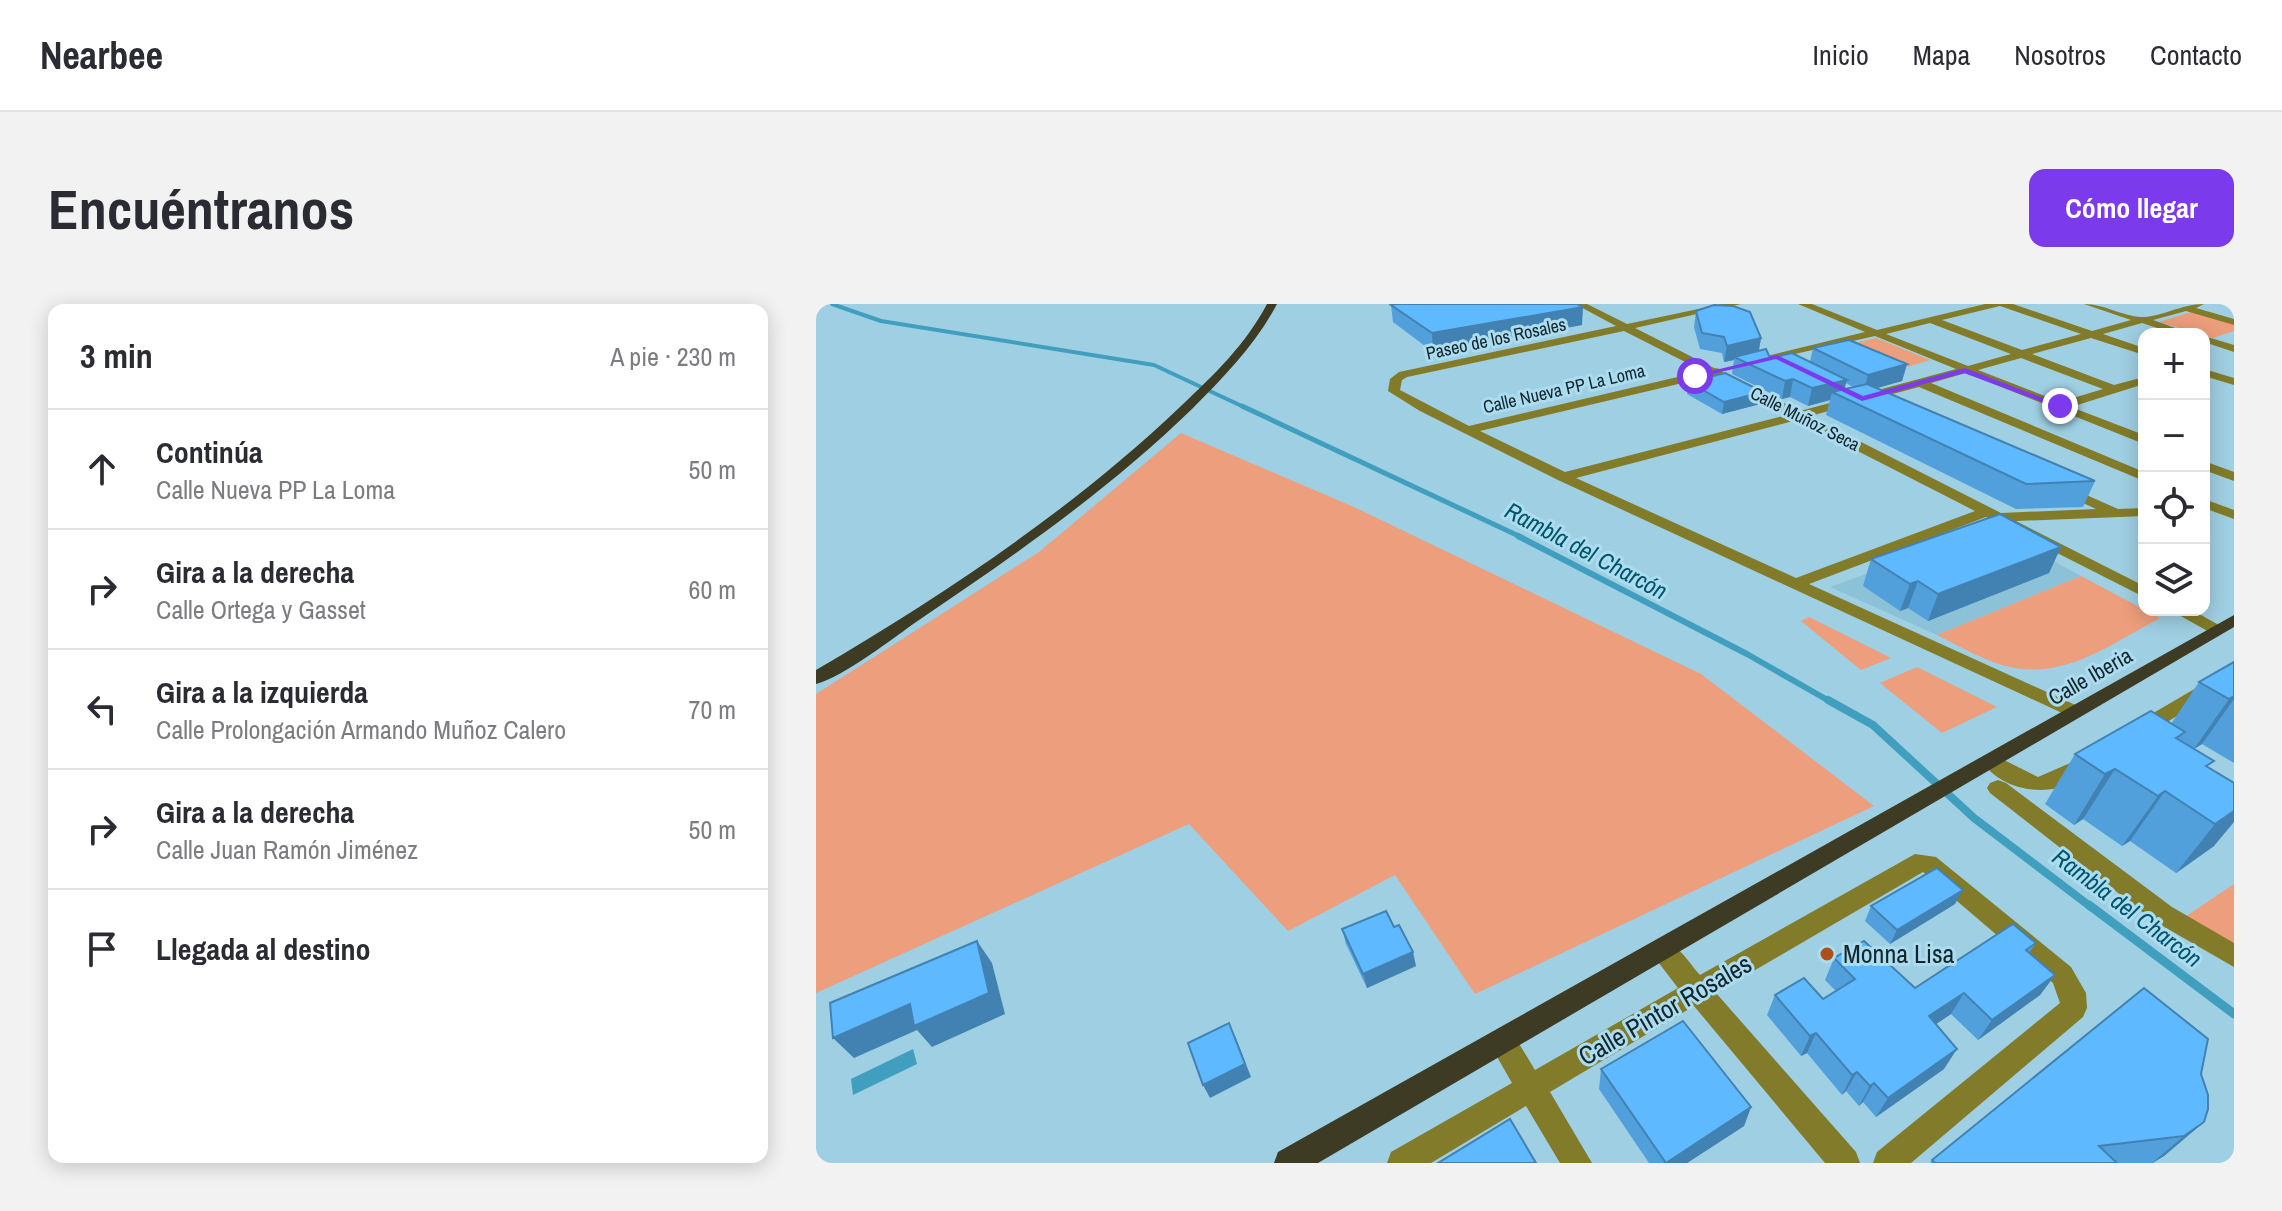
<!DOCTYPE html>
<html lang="es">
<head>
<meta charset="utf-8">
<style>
	:root { --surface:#fff; --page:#f2f2f3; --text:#2b2b33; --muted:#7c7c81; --line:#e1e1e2; --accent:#7c3aed }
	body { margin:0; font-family:"Archivo Narrow",sans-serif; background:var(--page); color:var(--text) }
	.controls { position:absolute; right:24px; top:24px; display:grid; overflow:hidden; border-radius:16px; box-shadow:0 4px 20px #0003 }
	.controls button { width:72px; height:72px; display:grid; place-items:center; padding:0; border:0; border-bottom:2px solid var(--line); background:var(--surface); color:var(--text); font:40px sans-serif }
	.stop { position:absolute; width:24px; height:24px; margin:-18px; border:6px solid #7c3aed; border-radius:50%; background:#fff }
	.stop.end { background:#7c3aed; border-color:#fff; box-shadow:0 2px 8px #0008 }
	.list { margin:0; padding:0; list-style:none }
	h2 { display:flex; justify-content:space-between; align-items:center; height:104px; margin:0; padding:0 32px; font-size:34px }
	h2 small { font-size:26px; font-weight:400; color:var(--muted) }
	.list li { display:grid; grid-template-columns:52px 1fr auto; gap:24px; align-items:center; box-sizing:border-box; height:120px; padding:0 32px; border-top:2px solid var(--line) }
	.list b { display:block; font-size:30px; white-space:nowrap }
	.list p { margin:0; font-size:26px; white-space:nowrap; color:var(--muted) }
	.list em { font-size:26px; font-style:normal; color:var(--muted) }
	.icon { flex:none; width:44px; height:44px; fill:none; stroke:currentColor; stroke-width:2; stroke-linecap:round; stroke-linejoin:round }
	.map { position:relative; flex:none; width:1418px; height:859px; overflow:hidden; border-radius:16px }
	header { display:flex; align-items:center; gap:48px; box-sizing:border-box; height:112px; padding:0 40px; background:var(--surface); border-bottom:2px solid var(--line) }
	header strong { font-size:38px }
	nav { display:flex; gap:44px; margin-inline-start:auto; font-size:28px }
	.intro { display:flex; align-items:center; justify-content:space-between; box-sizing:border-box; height:192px; padding:0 48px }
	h1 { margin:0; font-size:56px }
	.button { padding:20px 36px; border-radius:16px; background:var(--accent); color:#fff; font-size:28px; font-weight:700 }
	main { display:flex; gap:48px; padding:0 48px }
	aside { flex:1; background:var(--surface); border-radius:16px; box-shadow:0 4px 20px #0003 }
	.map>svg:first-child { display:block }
	.built { fill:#8bc2d8 }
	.green { fill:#ed9e7c }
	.water { fill:#409fbf }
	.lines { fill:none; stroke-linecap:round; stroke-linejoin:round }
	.stream-far4 { stroke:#409fbf; stroke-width:4 }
	.stream-far3 { stroke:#409fbf; stroke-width:5 }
	.stream-far2 { stroke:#409fbf; stroke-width:6 }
	.stream-far1 { stroke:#409fbf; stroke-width:8 }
	.stream { stroke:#409fbf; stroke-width:9 }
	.minor { fill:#827b29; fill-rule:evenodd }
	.major { fill:#3d3b23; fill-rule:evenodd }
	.wall { fill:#519fdb; fill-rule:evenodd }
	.shaded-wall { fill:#4282b2 }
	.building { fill:#5eb9ff; stroke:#4282b2; stroke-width:2 }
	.route { fill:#7c3aed }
	.poi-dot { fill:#b14d19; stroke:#acdcef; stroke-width:3 }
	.labels { text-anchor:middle; stroke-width:6; stroke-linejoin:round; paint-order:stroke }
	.far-street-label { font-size:18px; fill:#13262d; stroke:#acdcef }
	.street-label { font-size:22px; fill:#13262d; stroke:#acdcef }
	.water-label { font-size:24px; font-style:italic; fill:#00546b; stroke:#acdcef }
	.near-poi-label { font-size:26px; fill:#13262d; stroke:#acdcef; text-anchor:start }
	.near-street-label { font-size:26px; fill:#13262d; stroke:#acdcef }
</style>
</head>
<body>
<header>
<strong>Nearbee</strong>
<nav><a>Inicio</a><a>Mapa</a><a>Nosotros</a><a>Contacto</a></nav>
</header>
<div class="intro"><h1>Encuéntranos</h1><a class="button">Cómo llegar</a></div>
<main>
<aside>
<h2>3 min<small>A pie · 230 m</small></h2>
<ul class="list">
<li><svg class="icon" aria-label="ahead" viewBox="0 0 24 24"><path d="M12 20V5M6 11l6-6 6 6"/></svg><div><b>Continúa</b><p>Calle Nueva PP La Loma</p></div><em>50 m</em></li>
<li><svg class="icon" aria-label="right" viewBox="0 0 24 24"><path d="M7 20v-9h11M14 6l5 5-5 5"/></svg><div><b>Gira a la derecha</b><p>Calle Ortega y Gasset</p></div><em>60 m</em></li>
<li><svg class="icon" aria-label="left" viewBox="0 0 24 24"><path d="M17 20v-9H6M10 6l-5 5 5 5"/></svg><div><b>Gira a la izquierda</b><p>Calle Prolongación Armando Muñoz Calero</p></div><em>70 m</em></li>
<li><svg class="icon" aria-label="right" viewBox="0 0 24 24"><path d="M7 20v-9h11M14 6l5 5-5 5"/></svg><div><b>Gira a la derecha</b><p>Calle Juan Ramón Jiménez</p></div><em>50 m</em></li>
<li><svg class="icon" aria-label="arrive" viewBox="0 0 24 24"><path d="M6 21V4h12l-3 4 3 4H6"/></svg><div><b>Llegada al destino</b></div></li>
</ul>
</aside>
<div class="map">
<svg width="1418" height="859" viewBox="0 0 1418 859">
	<rect width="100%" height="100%" fill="#9fcfe2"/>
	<polygon class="built" points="1176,224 1265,272 1121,331 1014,283"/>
	<g class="green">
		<polygon points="1375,8 1418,20 1418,27 1397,34 1343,18"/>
		<polygon points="1060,34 1114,56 1084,65 1027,42"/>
		<polygon points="365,129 538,203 885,370 1058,502 659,690 579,571 472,627 373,520 0,689 0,390 223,248"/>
		<path d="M1265,272L1344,314C1293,341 1244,380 1183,360C1162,353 1141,341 1121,331Z"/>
		<polygon points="993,313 1075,354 1045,366 985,317"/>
		<polygon points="1101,363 1181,403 1126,429 1064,379"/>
		<polygon points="1418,580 1418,641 1369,613"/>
	</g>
	<polygon class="water" points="97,745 101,760 37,791 35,775"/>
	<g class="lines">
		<polyline class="stream-far4" points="16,0 65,17 338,61 430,104"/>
		<polyline class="stream-far3" points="426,102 707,234"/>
		<polyline class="stream-far2" points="702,232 931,350 1015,398"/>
		<polyline class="stream-far1" points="1012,396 1057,421 1158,514 1275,603"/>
		<polyline class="stream" points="1273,601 1418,710"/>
		<g class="minor">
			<path d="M759,0H771L811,20L906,0H925L819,24L898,64L905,65L906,68L984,107L1140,65L1059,32L947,57V53L1049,28L982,0H996L1061,26L1169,0H1197L1276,27L1315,16L1268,0C1288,0 1306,12 1325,13C1343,14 1365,0 1388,0L1380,4L1418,15V21L1370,7L1337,16L1376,30H1360L1326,19L1287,30L1328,44V51L1275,34L1216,50L1298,81L1328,73V80L1255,103L1328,131V140L1150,69L1115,79L1328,168V177L1103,83L994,112L1185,209L1280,205L1243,188L1241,185L1248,181L1302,205L1328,204V212L1200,217L1328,282V293L1170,213L993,280L1266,404L1269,409L1259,415L742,176L604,107L572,87L574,75L583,68L800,22ZM1184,2L1265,30L1206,46L1126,16ZM1114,19L1195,50L1152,62L1070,30ZM808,27L887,67L653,122L584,86L586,76L591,73ZM1205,54L1287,85L1244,98L1162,66ZM896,72L971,111L749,168L664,127ZM981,116L1159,207L980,274L760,174Z"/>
			<polygon points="1388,32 1418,41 1418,48 1388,38"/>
			<polygon points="1388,65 1418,74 1418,81 1388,72"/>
			<polygon points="1388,157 1418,168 1418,177 1388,166"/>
			<polygon points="1388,195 1418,206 1418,215 1388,204"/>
			<polygon points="1354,306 1376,306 1410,325 1401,330 1395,329"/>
			<polygon points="1418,362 1418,376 1329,432 1315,432 1312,427 1315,422"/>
			<path d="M1176,450L1222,473L1268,453L1275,455L1278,460C1255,497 1188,493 1166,457L1169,452Z"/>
			<polygon points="1182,476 1190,479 1356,603 1418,639 1418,663 1338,617 1174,489 1171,484 1174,479"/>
			<path d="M1099,550L1120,553L1255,663L1270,689L1271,704L1267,713L1095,859H1057L1061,848L1244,699L1237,679L1107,568L900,689L1040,848L1044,859H1009L878,702L734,788L776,859H744L710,802L615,859H571L575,848L696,779L672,737L676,728L686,724L696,728L719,766L862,684L833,646L837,638C858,631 871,657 884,671Z"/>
		</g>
		<g class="major">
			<path d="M451,0H461C440,40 409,72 377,104C294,185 199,251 103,316C77,334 29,372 0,380V366C128,291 257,205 365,102C398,71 430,40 451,0Z"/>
			<polygon points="1418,311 1418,323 502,859 458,859 462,848"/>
		</g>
	</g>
	<g class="wall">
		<polygon points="575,1 766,21 617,48 577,18"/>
		<path d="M880,7L945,34L943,47L954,54L994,58L997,44L1091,60L1086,77L1061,84L1279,177L1267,203L1200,205L1010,111L1014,96L992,102L974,93L966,95L916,70L918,56L908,58L906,49L884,45L878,23ZM1030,79L1037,83L1028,85Z"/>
		<polygon points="873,78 947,88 944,100 906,110 871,90"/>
		<polygon points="1245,243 1233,269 1112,317 1092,304 1084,307 1047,282 1055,255"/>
		<polygon points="1418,358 1418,459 1386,440 1378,445 1393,464 1418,479 1398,542 1360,569 1314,537 1306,542 1267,515 1258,521 1229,500 1259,450 1355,420 1383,378"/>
		<polygon points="1139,600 1074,640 1049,617 1055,602"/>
		<polygon points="526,625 600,662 551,684 530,640"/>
		<polygon points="1220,639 1213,649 1239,671 1224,691 1162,736 1135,710 1120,720 1128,765 1060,813 1047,798 1043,802 1030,787 1026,791 991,749 985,752 951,711 959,691 1007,695 1020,687 1009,676 1018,654 1099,684"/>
		<polygon points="785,765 935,803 928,822 871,859 833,859 783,785"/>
		<polygon points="1388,818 1348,852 1337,859 1114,859 1116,856"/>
	</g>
	<g class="shaded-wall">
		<polygon points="767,3 766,21 617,48 616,29"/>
		<polygon points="945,34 942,50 918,53 918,56 908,58 911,42"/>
		<polygon points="1091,60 1086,77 1047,88 1052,71"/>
		<polygon points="977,75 974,93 966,95 969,77"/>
		<polygon points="1031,76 1026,93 1016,88 1014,96 992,102 996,84"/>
		<polygon points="947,88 944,100 906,110 908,98"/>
		<polygon points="1245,243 1233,269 1112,317 1122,290"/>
		<polygon points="1102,277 1092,304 1084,307 1094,280"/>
		<polygon points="1418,392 1418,395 1386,440 1378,445 1413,395"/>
		<polygon points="1299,465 1267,515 1258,521 1289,470"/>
		<polygon points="1349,487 1314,537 1306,542 1342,492"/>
		<polygon points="1418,507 1418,518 1398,542 1360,569 1399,520"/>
		<polygon points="1147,586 1139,600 1074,640 1081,626"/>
		<polygon points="161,637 176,659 189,710 116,743 101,726 38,754 17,734"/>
		<polygon points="597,648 600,662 551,684 547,670"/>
		<polygon points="1239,671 1224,691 1162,736 1176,716"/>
		<polygon points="1148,689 1135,710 1101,733 1113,712"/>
		<polygon points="1000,729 991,749 985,752 994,732"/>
		<polygon points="419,732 435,773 394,794 387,781"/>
		<polygon points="1141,745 1128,765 1060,813 1072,794"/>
		<polygon points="1041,768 1030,787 1026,791 1036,771"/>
		<polygon points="1058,779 1047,798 1043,802 1054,782"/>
		<polygon points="935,803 928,822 871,859 850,859"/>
		<polygon points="1388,818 1348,852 1336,859 1368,832"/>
	</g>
	<g class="building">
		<polygon points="580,0 761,0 767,3 616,29 575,1"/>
		<polygon points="898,1 917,2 934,8 945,34 911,42 908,33 886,29 880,7"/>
		<polygon points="1033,36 1091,60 1052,71 997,44"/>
		<polygon points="950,45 954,54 976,49 1031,76 996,84 977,75 969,77 918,53"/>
		<polygon points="909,69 947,88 908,98 873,78"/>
		<polygon points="1051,80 1279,177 1210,180 1016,88"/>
		<polygon points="1184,210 1245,243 1122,290 1102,277 1094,280 1055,255"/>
		<polygon points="1418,358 1418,392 1413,395 1383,378"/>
		<polygon points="1335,407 1369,428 1360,434 1398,457 1390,462 1418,479 1418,507 1399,520 1349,487 1342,492 1299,465 1289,470 1259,450"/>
		<polygon points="1121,564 1147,586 1081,626 1055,602"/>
		<polygon points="570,607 578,623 583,621 597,648 547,670 526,625"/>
		<polygon points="1197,620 1220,639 1210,646 1239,671 1176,716 1148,689 1113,712 1141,745 1072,794 1058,779 1054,782 1041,768 1036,771 1000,729 994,732 959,691 988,674 1007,695 1039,675 1018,654 1048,637 1099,684"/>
		<polygon points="161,637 173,689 98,722 94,700 17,734 14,699"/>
		<polygon points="1328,684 1392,735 1385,770 1392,791 1392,805 1388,818 1368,832 1283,842 1301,859 1119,859 1116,856"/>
		<polygon points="867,717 935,803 850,859 785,765"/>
		<polygon points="413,719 429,760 387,781 372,739"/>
		<polygon points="694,815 720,859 622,859"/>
	</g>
	<polygon class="route" points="961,51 1047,92 1149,64 1248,102 1242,104 1148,69 1046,97 960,55 879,74 875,72"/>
	<circle class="poi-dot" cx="1011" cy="650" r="8"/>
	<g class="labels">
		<g class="far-street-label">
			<text transform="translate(680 35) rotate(-12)" y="6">Paseo de los Rosales</text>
			<text transform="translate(748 85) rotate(-13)" y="6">Calle Nueva PP La Loma</text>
			<text transform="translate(989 115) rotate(27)" y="6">Calle Muñoz Seca</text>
		</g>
		<g class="street-label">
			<text transform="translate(1274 372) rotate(-30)" y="8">Calle Iberia</text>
		</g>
		<g class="water-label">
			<text transform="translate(770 247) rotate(28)" y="8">Rambla del Charcón</text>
			<text transform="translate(1311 604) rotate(37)" y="8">Rambla del Charcón</text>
		</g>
		<g class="near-poi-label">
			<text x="1027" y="659">Monna Lisa</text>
		</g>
		<g class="near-street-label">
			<text transform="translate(849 706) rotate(-30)" y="9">Calle Pintor Rosales</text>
		</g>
	</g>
</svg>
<div class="controls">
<button>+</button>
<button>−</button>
<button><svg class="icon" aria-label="locate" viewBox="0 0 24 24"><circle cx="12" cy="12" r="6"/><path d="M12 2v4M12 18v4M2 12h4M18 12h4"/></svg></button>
<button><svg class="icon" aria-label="layers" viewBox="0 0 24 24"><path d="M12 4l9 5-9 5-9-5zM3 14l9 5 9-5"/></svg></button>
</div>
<div class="stop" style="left:879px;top:72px"></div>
<div class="stop end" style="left:1244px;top:102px"></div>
</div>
</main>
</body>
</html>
